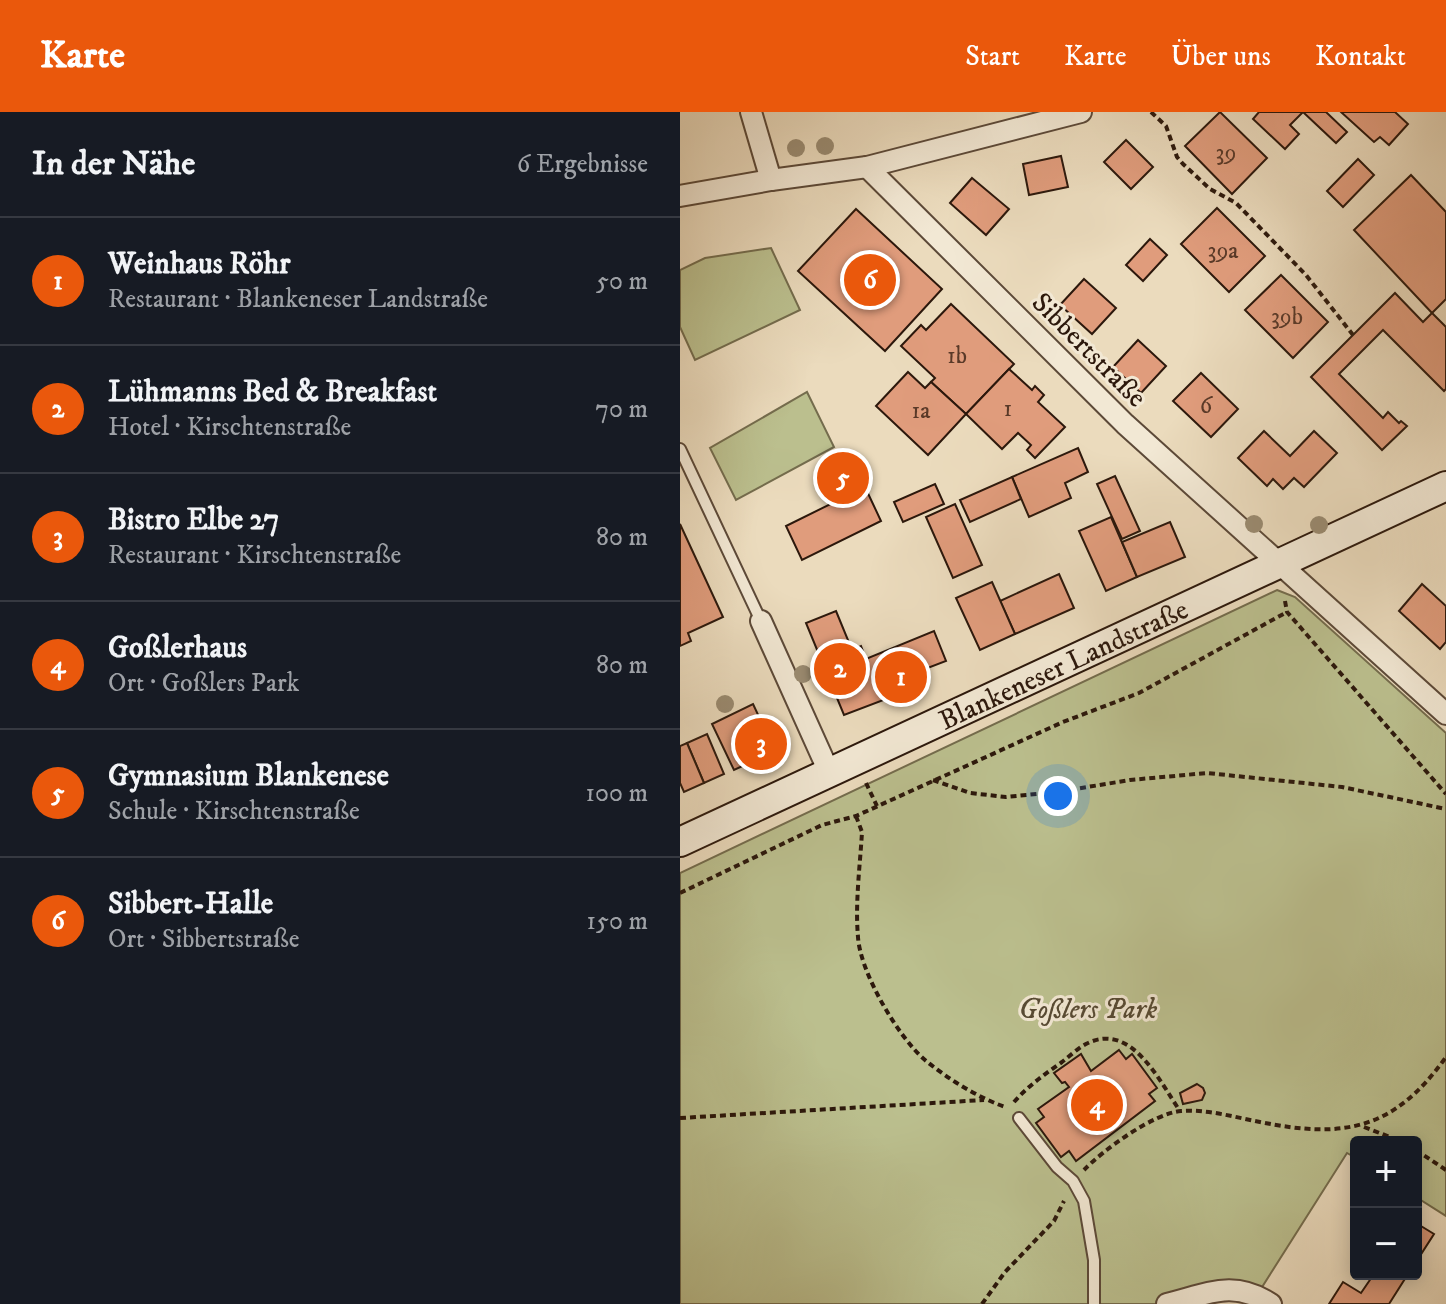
<!DOCTYPE html>
<html lang="de">
<head>
<meta charset="utf-8">
<style>
	:root { --surface:#171b24; --page:#20242c; --text:#f1f3f6; --muted:#9ea1a6; --line:#363941; --accent:#ea580c }
	body { margin:0; font-family:"IM FELL DW Pica",serif; background:var(--page); color:var(--text) }
	.controls { position:absolute; right:24px; bottom:24px; display:grid; overflow:hidden; border-radius:8px; box-shadow:0 4px 20px #0003 }
	.controls button { width:72px; height:72px; display:grid; place-items:center; padding:0; border:0; border-bottom:2px solid var(--line); background:var(--surface); color:var(--text); font:40px sans-serif }
	.you { position:absolute; left:378px; top:684px; width:28px; height:28px; margin:-20px; border:6px solid #fff; border-radius:50%; background:#1a73e8; box-shadow:0 0 0 12px #1a73e833 }
	.badge { display:grid; place-items:center; width:52px; height:52px; border-radius:50%; background:var(--accent); color:#fff; font-size:26px; font-weight:700 }
	.pin { position:absolute; translate:-50% -50%; border:4px solid #fff; box-shadow:0 2px 8px #0006 }
	.list { margin:0; padding:0; list-style:none }
	h2 { display:flex; justify-content:space-between; align-items:center; height:104px; margin:0; padding:0 32px; font-size:34px }
	h2 small { font-size:26px; font-weight:400; color:var(--muted) }
	.list li { display:grid; grid-template-columns:52px 1fr auto; gap:24px; align-items:center; box-sizing:border-box; height:128px; padding:0 32px; border-top:2px solid var(--line) }
	.list b { display:block; font-size:30px; white-space:nowrap }
	.list p { margin:0; font-size:26px; white-space:nowrap; color:var(--muted) }
	.list em { font-size:26px; font-style:normal; color:var(--muted) }
	.map { position:relative; flex:none; width:766px; height:1192px; overflow:hidden }
	header { display:flex; align-items:center; gap:48px; box-sizing:border-box; height:112px; padding:0 40px; background:var(--accent); color:#fff }
	header strong { font-size:38px }
	nav { display:flex; gap:44px; margin-inline-start:auto; font-size:28px }
	main { display:flex }
	aside { flex:1; background:var(--surface) }
	.map>svg:first-child { display:block }
	.green { fill:#bbbf8e; stroke:#746c4d; stroke-width:2 }
	.building { fill:#e09c7c; stroke:#2c180c; stroke-width:2 }
	.lines { fill:none; stroke-linecap:round; stroke-linejoin:round }
	.lane-casing { stroke:#5c4938; stroke-width:14 }
	.street-casing { stroke:#5c4938; stroke-width:24 }
	.secondary-casing { stroke:#2c180c; stroke-width:32 }
	.path { stroke:#2c180c; stroke-width:4; stroke-dasharray:6 4; stroke-linecap:butt }
	.lane { stroke:#f2e8d4; stroke-width:10 }
	.street { stroke:#f2e8d4; stroke-width:20 }
	.secondary { stroke:#f2e8d4; stroke-width:28 }
	.tree { fill:#9a8b71 }
	.labels { text-anchor:middle; stroke-width:6; stroke-linejoin:round; paint-order:stroke }
	.number-label { font-size:24px; fill:#593928 }
	.street-label { font-size:28px; fill:#2c180c; stroke:#f2e8d4 }
	.park-label { font-size:28px; font-style:italic; fill:#574a33; stroke:#f2e8d4 }
</style>
</head>
<body>
<header>
<strong>Karte</strong>
<nav><a>Start</a><a>Karte</a><a>Über uns</a><a>Kontakt</a></nav>
</header>
<main>
<aside>
<h2>In der Nähe<small>6 Ergebnisse</small></h2>
<ul class="list">
<li><span class="badge">1</span><div><b>Weinhaus Röhr</b><p>Restaurant · Blankeneser Landstraße</p></div><em>50 m</em></li>
<li><span class="badge">2</span><div><b>Lühmanns Bed &amp; Breakfast</b><p>Hotel · Kirschtenstraße</p></div><em>70 m</em></li>
<li><span class="badge">3</span><div><b>Bistro Elbe 27</b><p>Restaurant · Kirschtenstraße</p></div><em>80 m</em></li>
<li><span class="badge">4</span><div><b>Goßlerhaus</b><p>Ort · Goßlers Park</p></div><em>80 m</em></li>
<li><span class="badge">5</span><div><b>Gymnasium Blankenese</b><p>Schule · Kirschtenstraße</p></div><em>100 m</em></li>
<li><span class="badge">6</span><div><b>Sibbert-Halle</b><p>Ort · Sibbertstraße</p></div><em>150 m</em></li>
</ul>
</aside>
<div class="map">
<svg width="766" height="1192" viewBox="0 0 766 1192">
	<rect width="100%" height="100%" fill="#ebdbbd"/>
	<filter id="stains"><feTurbulence type="fractalNoise" baseFrequency=".0025" numOctaves="4"/><feColorMatrix values="0 0 0 0 .2 0 0 0 0 .09 0 0 0 0 .02 0 0 0 .5 -.17"/></filter>
	<radialGradient id="worn" r=".72"><stop offset=".6" stop-color="#630" stop-opacity="0"/><stop offset="1" stop-color="#630" stop-opacity=".3"/></radialGradient>
	<g class="green">
		<polygon points="91,136 120,198 15,248 0,215 0,158 25,146"/>
		<polygon points="127,280 154,335 56,388 30,336"/>
		<polygon points="597,478 615,485 766,621 766,1104 736,1085 736,1030 676,1030 676,1046 667,1041 577,1183 489,1192 0,1192 0,761"/>
	</g>
	<g class="building">
		<polygon points="540,0 587,46 552,82 505,34"/>
		<polygon points="579,0 646,0 667,20 656,31 623,0 610,13 619,22 605,37 573,7"/>
		<polygon points="661,0 715,0 728,12 709,33 700,25 694,30"/>
		<polygon points="446,28 473,55 451,77 424,50"/>
		<polygon points="381,44 388,75 349,83 343,52"/>
		<polygon points="678,47 694,63 663,95 647,79"/>
		<polygon points="731,63 766,100 766,187 752,201 674,118"/>
		<polygon points="292,66 329,97 306,123 270,91"/>
		<polygon points="537,96 585,144 549,180 501,132"/>
		<polygon points="176,97 262,177 205,239 118,159"/>
		<polygon points="470,127 487,143 463,169 446,153"/>
		<polygon points="601,163 648,210 613,246 565,198"/>
		<polygon points="404,167 436,196 412,222 380,193"/>
		<polygon points="715,181 743,210 752,201 766,215 766,277 764,279 703,218 659,262 703,306 708,300 719,311 721,309 727,314 702,338 631,265"/>
		<polygon points="271,192 334,252 286,302 251,270 255,266 221,234 241,213 246,218"/>
		<polygon points="458,228 486,254 461,281 433,255"/>
		<polygon points="329,257 352,278 355,274 364,283 358,290 385,315 355,346 347,338 351,333 338,321 322,337 286,302"/>
		<polygon points="228,260 245,276 251,270 286,302 248,343 196,294"/>
		<polygon points="521,261 558,297 531,325 493,289"/>
		<polygon points="584,319 610,344 634,319 657,341 624,375 614,366 603,377 593,367 587,374 558,346"/>
		<polygon points="398,336 408,360 385,371 391,386 349,405 332,365"/>
		<polygon points="435,364 460,419 442,427 417,372"/>
		<polygon points="332,365 341,387 290,410 280,388"/>
		<polygon points="255,372 264,392 223,410 214,390"/>
		<polygon points="185,375 201,409 122,448 106,414"/>
		<polygon points="275,392 302,453 273,466 246,405"/>
		<polygon points="431,405 457,465 426,479 399,419"/>
		<polygon points="490,410 505,445 457,465 442,430"/>
		<polygon points="0,412 43,505 8,521 11,529 0,534"/>
		<polygon points="379,462 394,496 335,522 320,489"/>
		<polygon points="312,470 335,522 300,538 276,486"/>
		<polygon points="742,472 766,494 766,530 760,537 719,499"/>
		<polygon points="156,499 172,538 181,534 186,547 254,519 266,549 237,560 243,573 164,603 126,511"/>
		<polygon points="73,592 95,639 54,658 32,612"/>
		<polygon points="27,622 44,662 24,671 7,631"/>
		<polygon points="7,631 24,671 4,680 0,671 0,634"/>
		<polygon points="439,938 446,947 452,942 477,976 469,982 475,989 396,1049 389,1039 381,1045 356,1011 364,1005 358,997 389,975 385,970 382,971 374,961 401,942 411,959"/>
		<polygon points="517,972 523,976 525,981 522,988 503,992 500,981"/>
		<polygon points="736,1111 754,1122 736,1150"/>
		<polygon points="694,1162 728,1162 709,1192 649,1192 663,1170 681,1181"/>
	</g>
	<g class="lines">
		<g class="lane-casing">
			<g id="lane">
				<polyline points="0,337 81,509"/>
				<polyline points="339,1006 377,1055 393,1069 404,1089 414,1148 414,1192"/>
			</g>
		</g>
		<g class="street-casing">
			<g id="street">
				<polyline points="71,0 91,68"/>
				<polyline points="187,55 445,312 766,602"/>
				<polyline points="0,84 91,68 187,55 401,0"/>
				<polyline points="81,509 149,660"/>
				<path d="M487,1192C528,1182 553,1167 591,1192"/>
			</g>
		</g>
		<g class="secondary-casing">
			<polyline id="secondary" points="0,730 766,374"/>
		</g>
		<g class="path">
			<polyline points="471,0 486,14 497,45 503,52 530,77 556,91 626,163 673,223"/>
			<polyline points="605,489 607,500 766,682"/>
			<polyline points="253,668 290,681 326,685 377,680 450,668 527,661 662,675 766,697"/>
			<polyline points="186,671 197,694"/>
			<path d="M176,704L182,720C180,754 175,791 178,825C180,860 218,925 245,948C268,967 297,985 325,995"/>
			<polyline points="0,781 142,713 176,704 383,610 459,581 607,500"/>
			<path d="M334,990C348,974 365,962 382,950C390,944 399,935 408,931C452,910 480,970 500,999"/>
			<polyline points="0,1006 304,988"/>
			<polyline points="684,1015 723,1030"/>
			<polyline points="736,1038 766,1058"/>
			<path d="M404,1058C423,1038 474,1001 501,999C527,997 554,1005 580,1010C664,1027 714,1018 766,945"/>
			<polyline points="302,1192 325,1160 374,1109 384,1089"/>
		</g>
		<use href="#lane" class="lane"/>
		<use href="#street" class="street"/>
		<use href="#secondary" class="secondary"/>
	</g>
	<g class="tree">
		<circle cx="145" cy="34" r="9"/>
		<circle cx="116" cy="36" r="9"/>
		<circle cx="574" cy="412" r="9"/>
		<circle cx="639" cy="413" r="9"/>
		<circle cx="123" cy="562" r="9"/>
		<circle cx="45" cy="592" r="9"/>
	</g>
	<g class="labels">
		<g class="number-label">
			<text x="546" y="48">39</text>
			<text x="543" y="146">39a</text>
			<text x="607" y="212">39b</text>
			<text x="277" y="251">1b</text>
			<text x="526" y="301">6</text>
			<text x="328" y="304">1</text>
			<text x="241" y="306">1a</text>
		</g>
		<g class="street-label">
			<text transform="translate(410 237) rotate(45)" y="10">Sibbertstraße</text>
			<text transform="translate(383 552) rotate(-25)" y="10">Blankeneser Landstraße</text>
		</g>
		<g class="park-label">
			<text x="408" y="906">Goßlers Park</text>
		</g>
	</g>
	<rect width="100%" height="100%" filter="url(#stains)"/>
	<rect width="100%" height="100%" fill="url(#worn)"/>
</svg>
<div class="controls">
<button>+</button>
<button>−</button>
</div>
<div class="you"></div>
<div class="pin badge" style="left:221px;top:565px">1</div>
<div class="pin badge" style="left:160px;top:557px">2</div>
<div class="pin badge" style="left:81px;top:632px">3</div>
<div class="pin badge" style="left:417px;top:993px">4</div>
<div class="pin badge" style="left:163px;top:366px">5</div>
<div class="pin badge" style="left:190px;top:168px">6</div>
</div>
</main>
</body>
</html>
